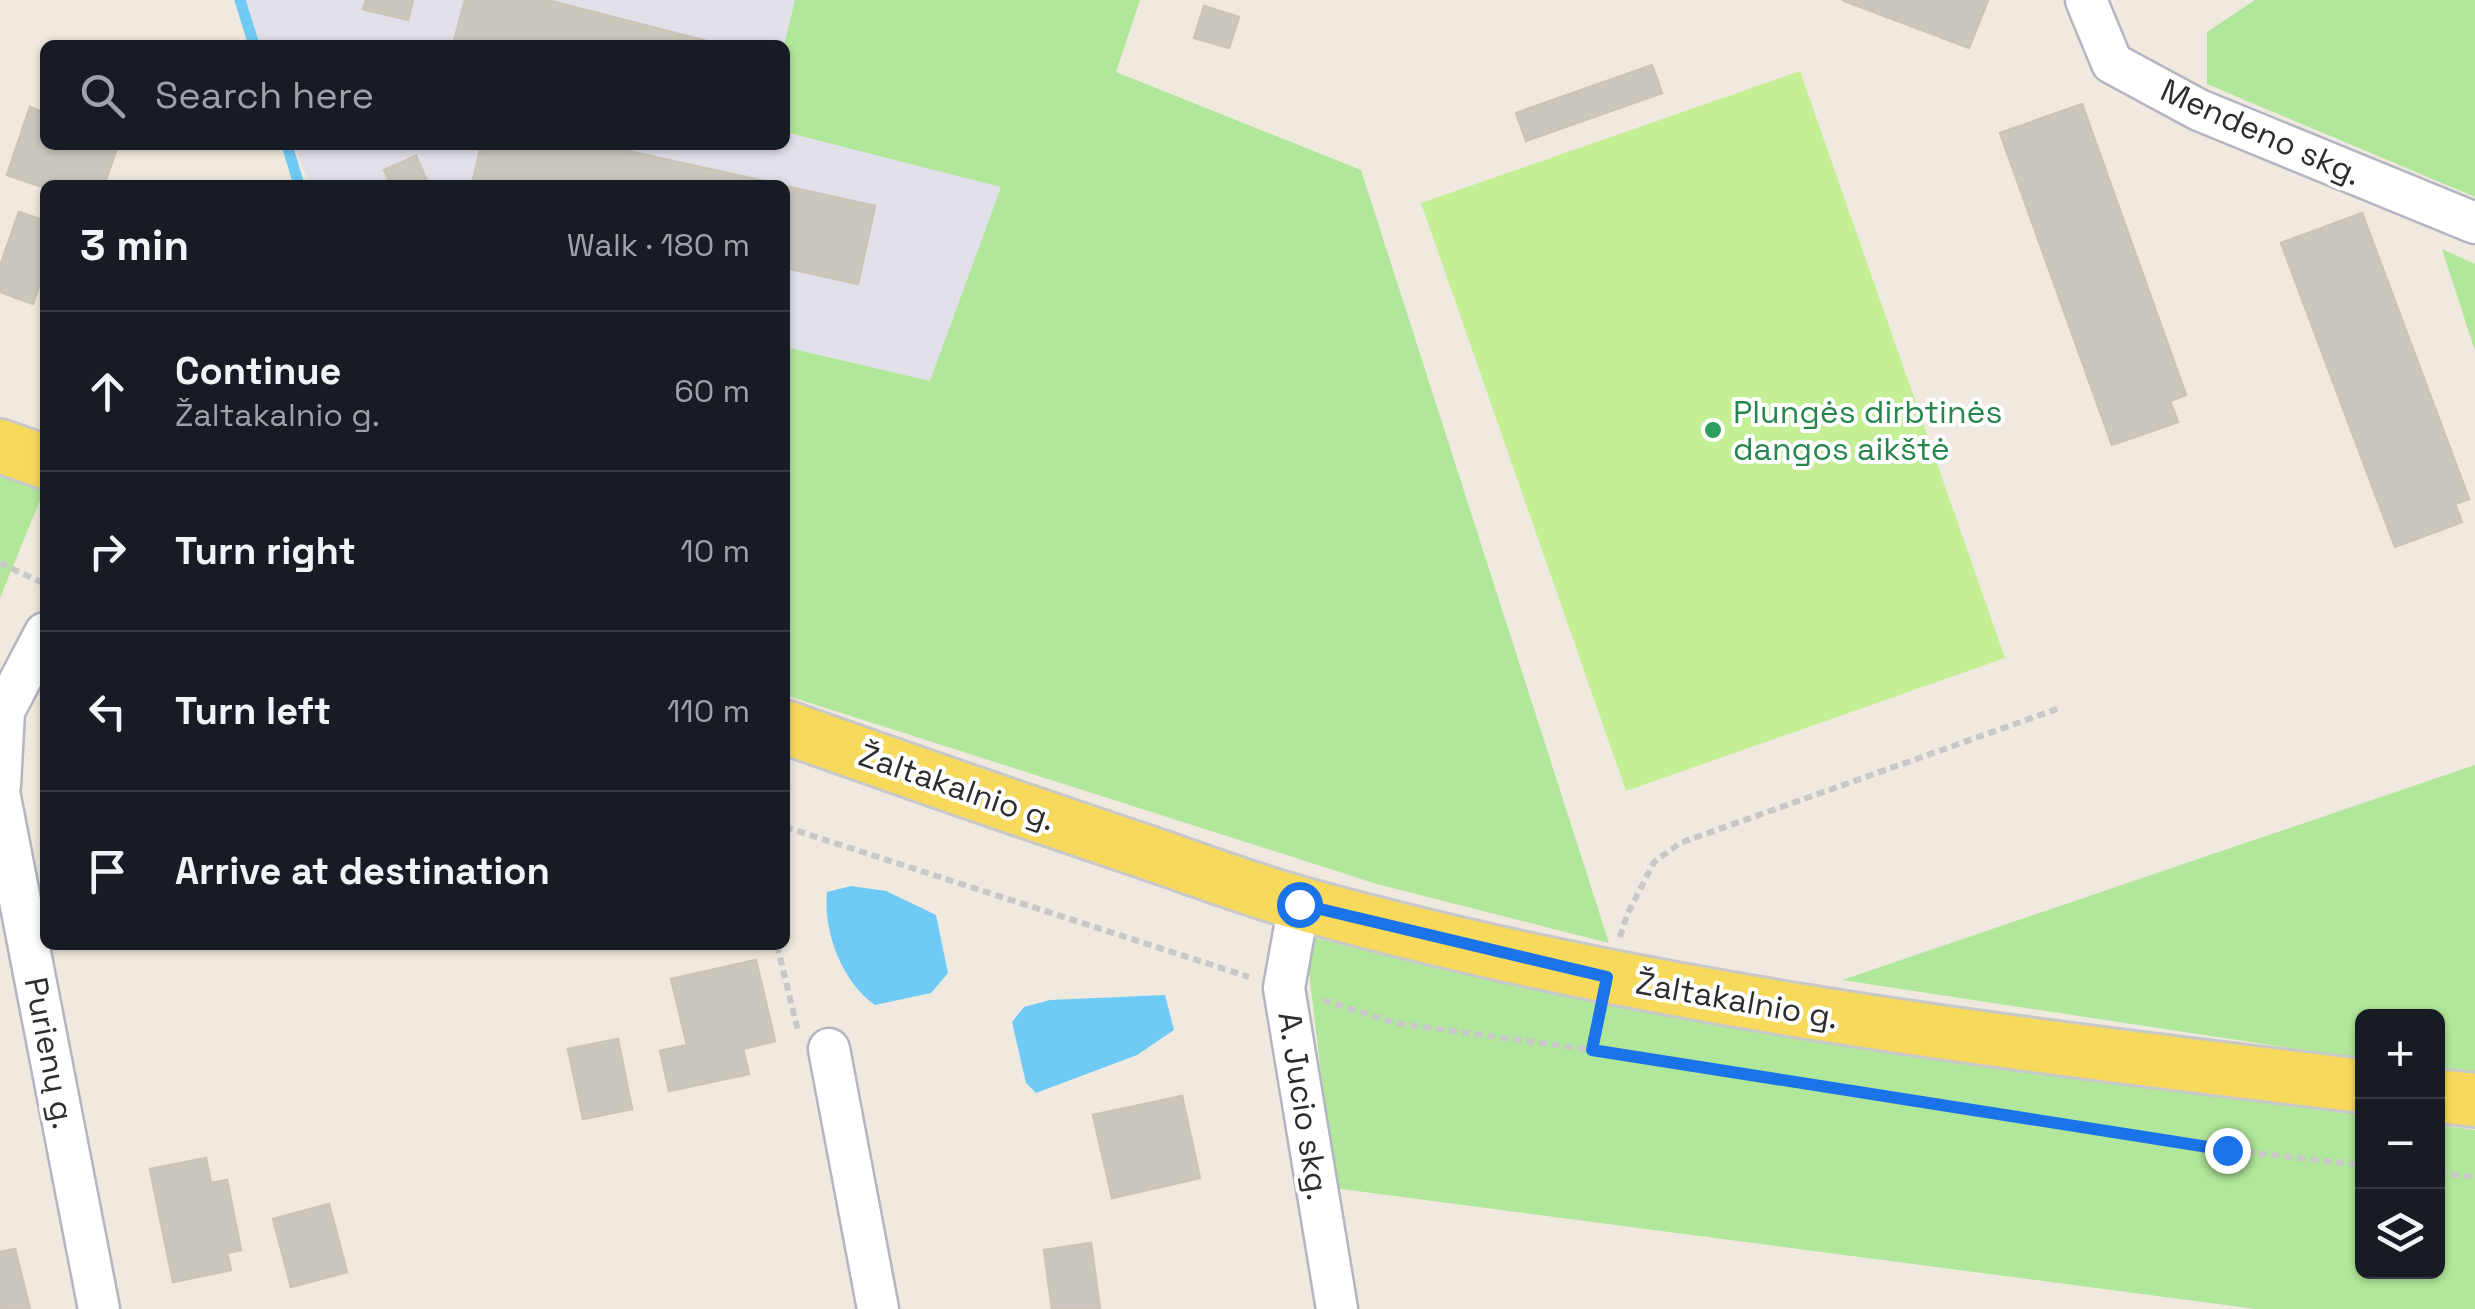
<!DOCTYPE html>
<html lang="en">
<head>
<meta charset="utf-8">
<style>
	:root { --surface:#171b24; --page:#20242c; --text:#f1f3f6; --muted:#9ea1a6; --line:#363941 }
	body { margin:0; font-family:"Space Grotesk",sans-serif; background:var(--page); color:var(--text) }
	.controls { position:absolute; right:30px; bottom:30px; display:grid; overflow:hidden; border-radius:15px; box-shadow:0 2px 8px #0004 }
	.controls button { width:90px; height:90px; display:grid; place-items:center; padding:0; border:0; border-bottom:2px solid var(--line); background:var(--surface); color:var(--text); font:50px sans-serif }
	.stop { position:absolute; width:30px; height:30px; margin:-22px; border:8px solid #1a73e8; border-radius:50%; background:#fff }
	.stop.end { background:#1a73e8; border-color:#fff; box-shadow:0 2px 10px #0008 }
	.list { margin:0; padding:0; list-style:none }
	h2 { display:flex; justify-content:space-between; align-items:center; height:130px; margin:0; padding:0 40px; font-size:42px }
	h2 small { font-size:32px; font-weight:400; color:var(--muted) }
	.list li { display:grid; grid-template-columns:65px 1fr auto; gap:30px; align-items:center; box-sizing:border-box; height:160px; padding:0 40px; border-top:2px solid var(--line) }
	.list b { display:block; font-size:38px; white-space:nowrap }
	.list p { margin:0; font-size:32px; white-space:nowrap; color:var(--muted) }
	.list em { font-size:32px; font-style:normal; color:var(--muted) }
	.icon { flex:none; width:55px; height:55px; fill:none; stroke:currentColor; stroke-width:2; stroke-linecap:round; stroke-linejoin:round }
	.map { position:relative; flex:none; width:2475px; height:1309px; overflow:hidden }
	.search { position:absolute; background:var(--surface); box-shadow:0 2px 8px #0004; left:40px; top:40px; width:750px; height:110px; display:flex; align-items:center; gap:25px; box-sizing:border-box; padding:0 35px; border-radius:15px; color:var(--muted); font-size:38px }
	.panel { position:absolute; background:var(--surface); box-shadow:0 2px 8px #0004; left:40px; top:180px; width:750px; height:770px; border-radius:15px }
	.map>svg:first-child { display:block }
	.industrial { fill:#e2e0e8 }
	.green { fill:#b1e79a }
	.pitch { fill:#c5ef95 }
	.water { fill:#6fcbf5 }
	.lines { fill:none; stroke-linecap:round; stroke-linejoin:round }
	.stream { stroke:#6fcbf5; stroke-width:11 }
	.building { fill:#cbc7be; stroke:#cbc5b8; stroke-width:2.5 }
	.minor-casing { stroke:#b3b5c1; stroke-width:45 }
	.major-casing { stroke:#c8c8c8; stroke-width:58 }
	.path { stroke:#c8c8c8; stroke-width:6; stroke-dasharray:8 5; stroke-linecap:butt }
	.minor { stroke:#fff; stroke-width:40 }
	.major { stroke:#f7da5c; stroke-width:52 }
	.route { stroke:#1a73e8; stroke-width:12 }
	.leisure-dot { fill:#2e9e5b; stroke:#fff; stroke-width:4 }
	.labels { text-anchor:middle; stroke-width:8; stroke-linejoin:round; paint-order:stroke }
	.street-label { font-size:32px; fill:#2d2d2d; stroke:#fff }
	.leisure-label { font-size:32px; fill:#27864d; stroke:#fff; text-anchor:start }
</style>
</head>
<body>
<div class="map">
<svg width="2475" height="1309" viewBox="0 0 2475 1309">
	<rect width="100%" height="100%" fill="#efe9df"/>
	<g class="industrial">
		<polygon points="237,0 795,0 784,45 255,45"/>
		<polygon points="785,132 1002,186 930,381 785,347 785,185 310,185 294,145 785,145"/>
	</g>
	<g class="green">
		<polygon points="795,0 1140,0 1116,72 1361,170 1609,943 1377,884 785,695 785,347 930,381 1001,187 785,132 784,45"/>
		<polygon points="2255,0 2475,0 2475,197 2207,84 2207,32"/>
		<polygon points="2442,249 2475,264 2475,351"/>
		<polygon points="0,475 45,488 0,598"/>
		<polygon points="2475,765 2475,1076 2438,1070 2438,1016 2362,1016 2362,1059 1842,980"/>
		<polygon points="1305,936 1618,1006 1891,1054 2362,1115 2362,1272 2438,1272 2438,1125 2475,1130 2475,1309 2256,1309 1334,1188"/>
	</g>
	<polygon class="pitch" points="1800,71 2005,658 1626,791 1421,203"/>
	<g class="water">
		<path d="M851,886L886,891L936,915L948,973L931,993L875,1005C842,982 823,932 827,892Z"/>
		<polygon points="1165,995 1174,1030 1137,1055 1036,1093 1026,1083 1012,1022 1024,1007 1050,1000"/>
	</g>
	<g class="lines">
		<g class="stream">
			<polyline points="240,0 254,45"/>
			<polyline points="287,145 299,185"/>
		</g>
	</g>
	<g class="building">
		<polygon points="366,0 413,0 408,20 363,9"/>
		<polygon points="465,0 547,0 722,45 453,45"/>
		<polygon points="1842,0 1988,0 1969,48"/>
		<polygon points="1204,6 1239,17 1229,48 1194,38"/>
		<polygon points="1652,65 1662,93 1526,141 1516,113"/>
		<polygon points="2082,104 2186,395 2170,401 2178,422 2112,445 2000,133"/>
		<polygon points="30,107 45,113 45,145 118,145 104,185 45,185 45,188 7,175"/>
		<polygon points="481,145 601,145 782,185 472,185"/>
		<polygon points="416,156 429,185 391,185 384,170"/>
		<polygon points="785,186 875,206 858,284 785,268"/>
		<polygon points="19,212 45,221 45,268 33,304 0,292 0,266"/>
		<polygon points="2362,213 2469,499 2455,504 2462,522 2395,547 2281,243"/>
		<polygon points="756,960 775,1041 743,1049 749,1074 669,1091 660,1051 687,1045 671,979"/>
		<polygon points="618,1039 632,1109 583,1119 568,1049"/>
		<polygon points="1182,1096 1200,1178 1112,1198 1093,1115"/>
		<polygon points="206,1158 211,1183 227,1180 241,1250 227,1253 231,1270 173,1282 150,1169"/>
		<polygon points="329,1204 347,1272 291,1287 273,1219"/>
		<polygon points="1091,1243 1100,1309 1052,1309 1044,1250"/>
		<polygon points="15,1249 30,1309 0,1309 0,1252"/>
	</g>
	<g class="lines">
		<g class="minor-casing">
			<g id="minor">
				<polyline points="2086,0 2112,63 2199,110 2475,223"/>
				<polyline points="0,785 4,711 45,633"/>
				<polyline points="0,797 99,1309"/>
				<polyline points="1299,904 1284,988 1337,1309"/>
				<polyline points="829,1049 878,1309"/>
			</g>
		</g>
		<g class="major-casing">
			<g id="major">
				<polyline points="0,446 45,462"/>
				<path d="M785,727C903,769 1021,810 1140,850C1194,868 1247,889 1302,904C1649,1001 2006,1043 2362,1086"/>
				<polyline points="2438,1096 2475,1100"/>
			</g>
		</g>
		<g class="path">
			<polyline points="0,563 45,584"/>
			<polyline points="785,827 1249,977"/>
			<polyline points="1620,937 1627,915 1654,862 1680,843 2057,709"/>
			<polyline points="777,945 798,1031"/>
			<polyline points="1323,1000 1395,1023 1592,1050 2227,1150 2362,1165"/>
			<polyline points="1592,1050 1599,1016"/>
			<polyline points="2438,1173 2475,1177"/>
		</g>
		<use href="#minor" class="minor"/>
		<use href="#major" class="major"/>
	</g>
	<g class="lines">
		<polyline class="route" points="1299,904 1607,977 1592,1050 2227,1150"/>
	</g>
	<circle class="leisure-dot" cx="1713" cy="430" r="10"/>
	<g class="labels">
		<g class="street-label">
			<text transform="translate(2261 132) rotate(24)" y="11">Mendeno skg.</text>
			<text transform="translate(957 787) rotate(19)" y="11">Žaltakalnio g.</text>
			<text transform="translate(1737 1000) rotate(10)" y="11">Žaltakalnio g.</text>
			<text transform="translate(50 1053) rotate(79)" y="11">Purienų g.</text>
			<text transform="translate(1304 1106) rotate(81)" y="11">A. Jucio skg.</text>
		</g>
		<g class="leisure-label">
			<text x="1733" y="423">Plungės dirbtinės<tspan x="1733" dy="37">dangos aikštė</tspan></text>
		</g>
	</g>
</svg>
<div class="controls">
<button>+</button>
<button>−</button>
<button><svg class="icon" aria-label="layers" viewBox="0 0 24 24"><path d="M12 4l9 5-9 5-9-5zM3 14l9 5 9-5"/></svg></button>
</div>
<div class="stop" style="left:1299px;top:904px"></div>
<div class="stop end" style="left:2227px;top:1150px"></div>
<div class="search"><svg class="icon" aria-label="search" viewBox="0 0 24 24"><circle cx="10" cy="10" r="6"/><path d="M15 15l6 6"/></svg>Search here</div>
<section class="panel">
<h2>3 min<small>Walk · 180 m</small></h2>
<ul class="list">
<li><svg class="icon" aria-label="ahead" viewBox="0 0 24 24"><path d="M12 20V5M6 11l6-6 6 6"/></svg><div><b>Continue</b><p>Žaltakalnio g.</p></div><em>60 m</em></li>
<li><svg class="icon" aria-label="right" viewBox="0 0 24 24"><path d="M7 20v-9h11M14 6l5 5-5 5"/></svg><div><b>Turn right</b></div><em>10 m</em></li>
<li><svg class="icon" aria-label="left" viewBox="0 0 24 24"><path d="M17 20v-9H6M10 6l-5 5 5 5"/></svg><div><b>Turn left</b></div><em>110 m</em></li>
<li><svg class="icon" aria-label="arrive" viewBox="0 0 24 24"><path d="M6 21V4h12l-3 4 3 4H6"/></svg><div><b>Arrive at destination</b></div></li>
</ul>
</section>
</div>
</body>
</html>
